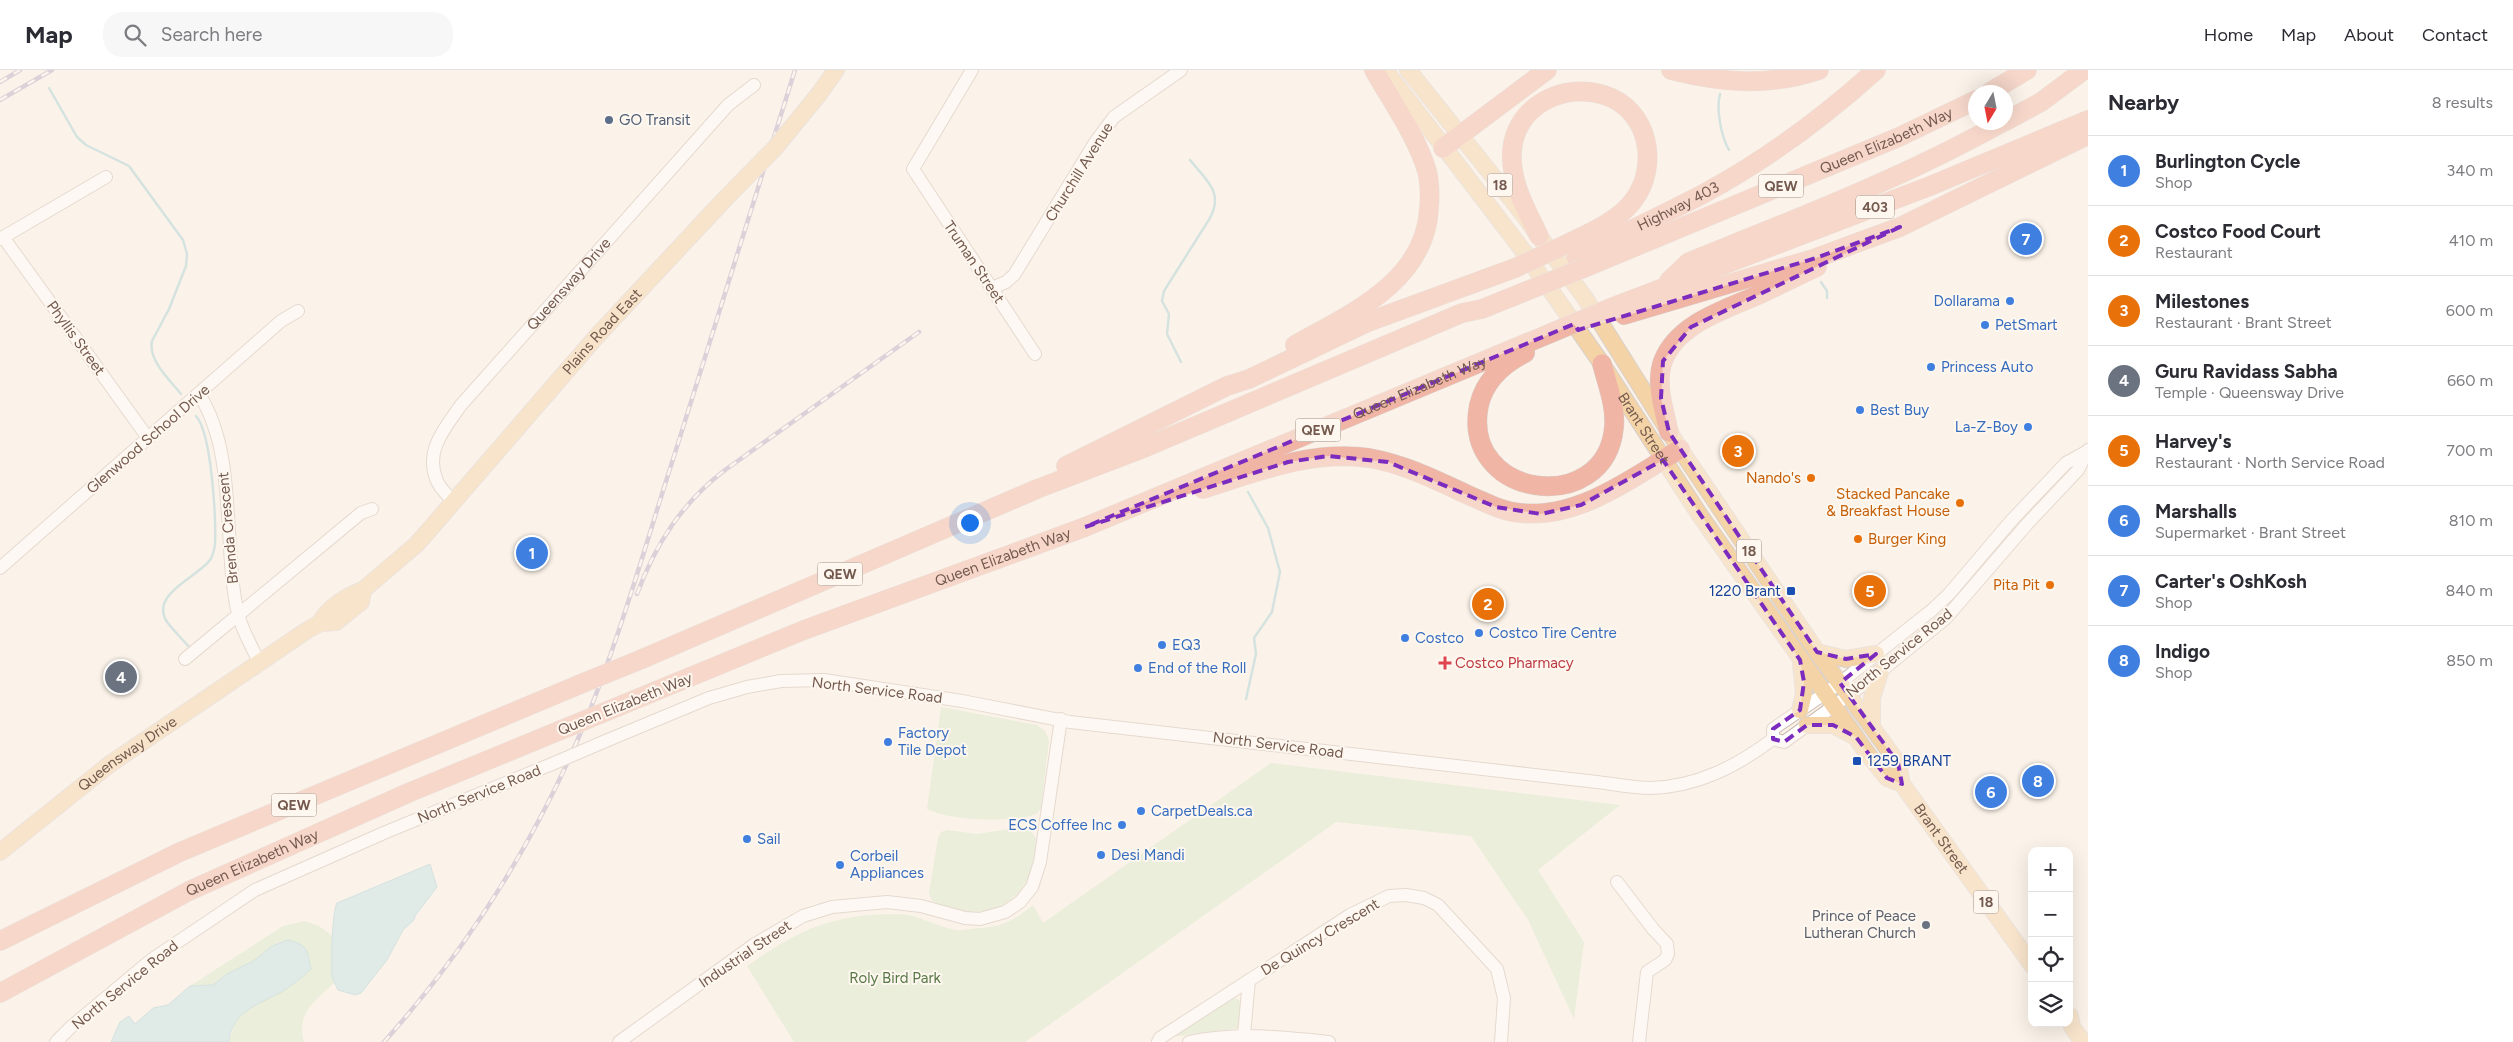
<!DOCTYPE html>
<html lang="en">
<head>
<meta charset="utf-8">
<style>
	:root { --surface:#fff; --page:#f7f7f7; --text:#2b2b33; --muted:#7c7c81; --line:#e1e1e2; --accent:#b45309 }
	body { margin:0; font-family:Figtree,sans-serif; background:var(--page); color:var(--text) }
	.controls { position:absolute; right:15px; bottom:15px; display:grid; overflow:hidden; border-radius:10px; box-shadow:0 5px 20px #0002 }
	.controls button { width:45px; height:45px; display:grid; place-items:center; padding:0; border:0; border-bottom:1px solid var(--line); background:var(--surface); color:var(--text); font:25px sans-serif }
	.compass { position:absolute; left:1968px; top:15px; width:45px; height:45px; border-radius:50%; background:var(--surface); box-shadow:0 5px 20px #0002; rotate:190deg }
	.you { position:absolute; left:969px; top:452px; width:18px; height:18px; margin:-12px; border:4px solid #fff; border-radius:50%; background:#1a73e8; box-shadow:0 0 0 8px #1a73e833 }
	.badge { display:grid; place-items:center; width:32px; height:32px; border-radius:50%; background:var(--accent); color:#fff; font-size:16px; font-weight:700 }
	.pin { position:absolute; translate:-50% -50%; border:2px solid #fff; box-shadow:0 1px 5px #0006 }
	.list { margin:0; padding:0; list-style:none }
	h2 { display:flex; justify-content:space-between; align-items:center; height:65px; margin:0; padding:0 20px; font-size:21px }
	h2 small { font-size:16px; font-weight:400; color:var(--muted) }
	.list li { display:grid; grid-template-columns:32px 1fr auto; gap:15px; align-items:center; box-sizing:border-box; height:70px; padding:0 20px; border-top:1px solid var(--line) }
	.list b { display:block; font-size:19px; white-space:nowrap }
	.list p { margin:0; font-size:16px; white-space:nowrap; color:var(--muted) }
	.list em { font-size:16px; font-style:normal; color:var(--muted) }
	.icon { flex:none; width:28px; height:28px; fill:none; stroke:currentColor; stroke-width:2; stroke-linecap:round; stroke-linejoin:round }
	.map { position:relative; flex:none; width:2088px; height:972px; overflow:hidden }
	header { display:flex; align-items:center; gap:30px; box-sizing:border-box; height:70px; padding:0 25px; background:var(--surface); border-bottom:1px solid var(--line) }
	header strong { font-size:24px }
	nav { display:flex; gap:28px; margin-inline-start:auto; font-size:18px }
	.search { width:350px; height:45px; background:var(--page); display:flex; align-items:center; gap:12px; box-sizing:border-box; padding:0 18px; border-radius:20px; color:var(--muted); font-size:19px }
	main { display:flex }
	aside { flex:1; background:var(--surface) }
	.map>svg:first-child { display:block }
	.green { fill:#d7e8c8 }
	.water { fill:#bfe0e4; stroke:#a6d0d5 }
	.lines { fill:none; stroke-linecap:round; stroke-linejoin:round }
	.stream { stroke:#a6d0d5; stroke-width:2.5 }
	.minor-casing { stroke:#ccbbb0; stroke-width:14 }
	.major-casing { stroke:#d8d1cd; stroke-width:18 }
	.highway-casing { stroke:#d8d1cd; stroke-width:20 }
	.minor { stroke:#fff; stroke-width:12 }
	.major { stroke:#f4d3a7; stroke-width:16 }
	.highway { stroke:#f0b5a5; stroke-width:19 }
	.rail-casing { stroke:#b6a7c5; stroke-width:4.5 }
	.rail { stroke:#fef7ef; stroke-width:2.5; stroke-dasharray:8; stroke-linecap:butt }
	.minor-bridge-casing { stroke:#ccbbb0; stroke-width:14; stroke-linecap:butt }
	.major-bridge-casing { stroke:#d8d1cd; stroke-width:18; stroke-linecap:butt }
	.highway-bridge-casing { stroke:#d8d1cd; stroke-width:20; stroke-linecap:butt }
	.minor-bridge { stroke:#fff; stroke-width:12 }
	.major-bridge { stroke:#f4d3a7; stroke-width:16 }
	.highway-bridge { stroke:#f0b5a5; stroke-width:19 }
	.marked { fill:none; stroke:#7b2cbf; stroke-width:4; stroke-dasharray:10 6; stroke-linejoin:round }
	.service-dot { fill:#5c6f8a; stroke:#fef7ef; stroke-width:2 }
	.shop-dot { fill:#3f7fe0; stroke:#fef7ef; stroke-width:2 }
	.food-dot { fill:#e8710a; stroke:#fef7ef; stroke-width:2 }
	.transit-dot { fill:#1a4fb4; stroke:#fef7ef; stroke-width:2 }
	.health-dot { fill:#e0444e; stroke:#fef7ef; stroke-width:2 }
	.worship-dot { fill:#6b7280; stroke:#fef7ef; stroke-width:2 }
	.labels { text-anchor:middle; stroke-width:4; stroke-linejoin:round; paint-order:stroke }
	.shield { fill:#fef7ef; stroke:#9d897e; stroke-width:1 }
	.shield-label { font-size:14px; font-weight:bold; fill:#745a4e }
	.service-label { font-size:15px; fill:#4e5e75; stroke:#fef7ef; text-anchor:start }
	.street-label { font-size:15px; fill:#745a4e; stroke:#fef7ef }
	.shop-label { font-size:15px; fill:#366cbe; stroke:#fef7ef; text-anchor:start }
	.food-label { font-size:15px; fill:#c56008; stroke:#fef7ef; text-anchor:end }
	.transit-label { font-size:15px; fill:#164399; stroke:#fef7ef; text-anchor:end }
	.health-label { font-size:15px; fill:#be3a42; stroke:#fef7ef; text-anchor:start }
	.worship-label { font-size:15px; fill:#5b616d; stroke:#fef7ef; text-anchor:end }
	.park-label { font-size:15px; fill:#587847; stroke:#fef7ef }
</style>
</head>
<body>
<header>
<strong>Map</strong>
<div class="search"><svg class="icon" aria-label="search" viewBox="0 0 24 24"><circle cx="10" cy="10" r="6"/><path d="M15 15l6 6"/></svg>Search here</div>
<nav><a>Home</a><a>Map</a><a>About</a><a>Contact</a></nav>
</header>
<main>
<div class="map">
<svg width="2088" height="972" viewBox="0 0 2088 972">
	<rect width="100%" height="100%" fill="#fbf3e9"/>
	<g class="green">
		<path d="M941,637L1037,655L1045,661L1049,671L1041,738L1037,744C1011,753 951,751 927,739Z"/>
		<path d="M1271,693L1620,735L1538,800L1584,872L1574,949L1528,850L1471,766L1336,752L1025,972H794L747,896C800,859 832,844 898,844C918,844 937,857 956,860C961,861 967,859 971,859C1001,857 1010,854 1033,835L1043,853Z"/>
		<path d="M1016,758L1030,760L1036,768C1036,831 988,859 932,831L929,823L938,768L941,762L948,760L977,764Z"/>
		<path d="M304,851L319,856L334,867L332,891L334,913C315,931 296,943 304,972H229L235,952L242,943L257,934L288,870L272,876L255,890L227,904L213,915L190,916L283,856Z"/>
		<polygon points="1233,928 1238,929 1241,934 1239,958 1172,967"/>
	</g>
	<g class="water">
		<path d="M430,794L437,817L415,846L414,850L403,860L387,890L361,923L355,925L338,920C336,915 333,911 332,905C331,892 332,842 337,833Z"/>
		<path d="M288,870C308,875 307,880 311,899C302,907 293,915 283,921C260,934 231,941 229,972H111L120,952L129,946L135,954L153,938L168,935L190,916L213,915L227,904L255,890L272,876Z"/>
	</g>
	<g class="lines">
		<g class="stream">
			<path d="M49,18L77,67L86,75L129,96L183,170L187,184L186,196L169,239L152,271C148,290 169,309 181,324"/>
			<path d="M1720,24C1716,39 1721,66 1729,80"/>
			<polyline points="1821,212 1827,221 1827,228"/>
			<path d="M1181,292L1167,264L1169,244L1162,231L1164,221L1210,148C1224,122 1206,110 1190,90"/>
			<path d="M191,579C183,570 174,561 167,552C149,524 198,507 210,490C213,486 214,479 215,475C216,449 212,364 196,346"/>
			<polyline points="1246,629 1256,584 1254,568 1272,542 1280,502 1268,458 1248,422"/>
		</g>
		<g class="minor-casing">
			<g id="minor">
				<polyline points="972,0 913,99 1035,284"/>
				<polyline points="3,167 148,368"/>
				<polyline points="0,169 106,107"/>
				<polyline points="992,218 1006,212 1014,205 1096,71 1114,47 1181,0"/>
				<path d="M199,324C238,385 222,474 238,544C242,560 252,577 259,592"/>
				<path id="s1" d="M454,433C449,426 440,419 437,411C424,381 445,358 461,335L728,35L754,15"/>
				<polyline points="0,498 281,251 298,241"/>
				<polyline points="185,589 361,443 372,439"/>
				<polyline points="1773,669 1773,659 1840,613 1932,540 1949,524 2011,451 2066,393 2086,382"/>
				<path d="M608,670L709,628L747,617L781,611L824,610L962,631L1070,652L1597,712C1614,714 1633,718 1650,718C1697,717 1737,696 1773,669L1784,672L1871,609L1946,548L2028,453L2078,400L2088,380"/>
				<polyline points="1617,812 1653,859 1667,874 1668,884 1665,890 1647,902 1639,972"/>
				<polyline points="1244,965 1249,910"/>
				<polyline points="56,972 72,956 151,890 255,820 386,762 552,694"/>
				<polyline points="619,972 755,874 803,846 832,837 887,832 921,836 965,848 980,849 1005,842 1020,832 1032,817 1040,792 1061,649"/>
				<polyline points="1158,972 1160,968 1350,845 1389,826 1406,825 1424,828 1438,835 1497,899 1504,928 1501,972"/>
				<path d="M1189,972C1236,962 1282,967 1329,972"/>
			</g>
		</g>
		<g class="major-casing">
			<g id="major">
				<path id="s2" d="M1385,0L1524,182L1602,294L1699,444L1867,683L1887,708L1902,714"/>
				<path id="s3" d="M1408,0L1516,135L1585,228L1680,379L1817,582L1898,693L1902,714L2032,895"/>
				<polyline points="819,24 836,0"/>
				<path id="s4" d="M320,553C327,538 348,525 363,520L417,474L596,267L723,131"/>
				<polyline points="1817,582 1846,589 1876,584"/>
				<polyline points="1800,640 1804,623 1801,594"/>
				<polyline points="1807,655 1833,655 1854,666"/>
				<polyline points="1872,656 1872,628 1880,602"/>
				<path id="s5" d="M0,782L110,694L306,561L320,553L336,552L361,532L363,520"/>
				<polyline points="2070,946 2072,957 2083,972"/>
			</g>
		</g>
		<g class="highway-casing">
			<g id="highway">
				<path d="M1671,0C1722,13 1769,17 1819,0"/>
				<polyline points="1990,22 2027,0"/>
				<polyline points="2006,51 2041,32 2084,0"/>
				<polyline points="1443,78 1547,0"/>
				<path d="M1539,166C1526,139 1510,112 1512,81C1515,35 1565,12 1604,25C1649,39 1660,96 1633,131C1617,152 1589,163 1567,174"/>
				<path id="s6" d="M1576,187C1618,166 1661,146 1703,124C1766,90 1823,48 1876,0"/>
				<path id="s7" d="M1584,198L1899,67L1976,30"/>
				<path d="M1669,211L1689,192C1796,149 1903,108 2003,52"/>
				<polyline points="1613,237 1930,116 2088,50"/>
				<polyline points="1624,245 1816,188 1900,157 2088,65"/>
				<path d="M1295,275C1350,244 1425,212 1429,139C1430,126 1430,113 1427,101C1416,65 1392,32 1374,0"/>
				<path d="M1525,283C1503,294 1485,310 1479,335C1460,429 1606,448 1614,357C1616,336 1607,314 1602,294"/>
				<path d="M1669,362C1664,340 1655,313 1663,291C1678,253 1725,240 1758,225C1778,216 1797,206 1817,197"/>
				<polyline points="1066,396 1227,316 1249,309 1368,252 1515,198"/>
				<path d="M1203,419C1257,402 1311,380 1369,388C1404,394 1436,410 1468,425C1485,432 1502,442 1521,443C1578,449 1633,408 1680,379"/>
				<polyline points="642,589 1037,419 1139,380 1462,243 1482,239 1524,222"/>
				<path id="s8" d="M617,637L804,560L1085,457L1551,263"/>
				<polyline points="0,871 180,782 583,613"/>
				<path id="s9" d="M0,923L189,821L408,723L561,660"/>
			</g>
		</g>
		<use href="#minor" class="minor"/>
		<use href="#major" class="major"/>
		<use href="#highway" class="highway"/>
		<g class="rail-casing">
			<g id="rail">
				<polyline points="0,12 20,0"/>
				<polyline points="0,30 52,0"/>
				<path d="M637,524C656,473 682,433 725,400L919,262"/>
				<path d="M384,972C466,880 533,775 581,662C619,571 645,476 675,383C715,255 755,128 795,0"/>
			</g>
		</g>
		<use href="#rail" class="rail"/>
		<g class="minor-bridge-casing">
			<polyline id="minor-bridge" points="552,694 608,670"/>
		</g>
		<g class="major-bridge-casing">
			<polyline id="major-bridge" points="723,131 775,78 819,24"/>
		</g>
		<g class="highway-bridge-casing">
			<g id="highway-bridge">
				<polyline points="1515,198 1567,174"/>
				<polyline points="1524,222 1584,198"/>
				<polyline points="1551,263 1613,237"/>
				<polyline points="583,613 642,589"/>
				<polyline points="561,660 617,637"/>
			</g>
		</g>
		<use href="#minor-bridge" class="minor-bridge"/>
		<use href="#major-bridge" class="major-bridge"/>
		<use href="#highway-bridge" class="highway-bridge"/>
	</g>
	<path d="M0 0H2088V972H0ZM1900,157L1691,257L1663,291L1661,328L1669,362L1817,582L1846,589L1876,584L1840,613L1898,693L1902,714L1887,708L1856,667L1833,655H1807L1784,672L1773,669V659L1800,640L1804,612L1800,590L1663,390L1581,435L1541,444L1496,437L1388,392L1328,386L1288,392L1085,457L1574,254L1578,260L1816,188Z" fill="#fbf3e9" fill-opacity=".55" fill-rule="evenodd"/>
	<path class="marked" d="M1900,157L1691,257L1663,291L1661,328L1669,362L1817,582L1846,589L1876,584L1840,613L1898,693L1902,714L1887,708L1856,667L1833,655H1807L1784,672L1773,669V659L1800,640L1804,612L1800,590L1663,390L1581,435L1541,444L1496,437L1388,392L1328,386L1288,392L1085,457L1574,254L1578,260L1816,188Z"/>
	<circle class="service-dot" cx="609" cy="50" r="5"/>
	<g class="shop-dot">
		<circle cx="2010" cy="231" r="5"/>
		<circle cx="1985" cy="255" r="5"/>
		<circle cx="1931" cy="297" r="5"/>
		<circle cx="1860" cy="340" r="5"/>
		<circle cx="2028" cy="357" r="5"/>
		<circle cx="1479" cy="563" r="5"/>
		<circle cx="1405" cy="568" r="5"/>
		<circle cx="1162" cy="575" r="5"/>
		<circle cx="1138" cy="598" r="5"/>
		<circle cx="888" cy="672" r="5"/>
		<circle cx="1141" cy="741" r="5"/>
		<circle cx="1122" cy="755" r="5"/>
		<circle cx="747" cy="769" r="5"/>
		<circle cx="1101" cy="785" r="5"/>
		<circle cx="840" cy="795" r="5"/>
	</g>
	<g class="food-dot">
		<circle cx="1811" cy="408" r="5"/>
		<circle cx="1960" cy="433" r="5"/>
		<circle cx="1858" cy="469" r="5"/>
		<circle cx="2050" cy="515" r="5"/>
	</g>
	<g class="transit-dot">
		<rect x="1786" y="516" width="10" height="10" rx="2.5"/>
		<rect x="1852" y="686" width="10" height="10" rx="2.5"/>
	</g>
	<path class="health-dot" d="M1442.5 585.5h5v5h5v5h-5v5h-5v-5h-5v-5h5z"/>
	<circle class="worship-dot" cx="1926" cy="855" r="5"/>
	<g class="labels">
		<g class="shield">
			<rect x="1487.5" y="103.5" width="25" height="23" rx="4"/>
			<rect x="1758.5" y="104.5" width="45" height="23" rx="4"/>
			<rect x="1856" y="125.5" width="38" height="23" rx="4"/>
			<rect x="1295.5" y="348.5" width="45" height="23" rx="4"/>
			<rect x="1736.5" y="469.5" width="25" height="23" rx="4"/>
			<rect x="817.5" y="492.5" width="45" height="23" rx="4"/>
			<rect x="271.5" y="723.5" width="45" height="23" rx="4"/>
			<rect x="1973.5" y="820.5" width="25" height="23" rx="4"/>
		</g>
		<g class="shield-label">
			<text x="1500" y="120">18</text>
			<text x="1781" y="121">QEW</text>
			<text x="1875" y="142">403</text>
			<text x="1318" y="365">QEW</text>
			<text x="1749" y="486">18</text>
			<text x="840" y="509">QEW</text>
			<text x="294" y="740">QEW</text>
			<text x="1986" y="837">18</text>
		</g>
		<g class="service-label">
			<text x="619" y="55">GO Transit</text>
		</g>
		<g class="street-label">
			<text dy="5" stroke="none"><textPath href="#s7" startOffset="328">Queen Elizabeth Way</textPath></text>
			<text transform="translate(1079 102) rotate(-58)" y="5">Churchill Avenue</text>
			<text dy="5" stroke="none"><textPath href="#s6" startOffset="114">Highway 403</textPath></text>
			<text transform="translate(974 192) rotate(56)" y="5">Truman Street</text>
			<text dy="5" stroke="none"><textPath href="#s1" startOffset="274">Queensway Drive</textPath></text>
			<text dy="5" stroke="none"><textPath href="#s4" startOffset="408">Plains Road East</textPath></text>
			<text transform="translate(76 268) rotate(54)" y="5">Phyllis Street</text>
			<text dy="5" stroke="none"><textPath href="#s8" startOffset="864">Queen Elizabeth Way</textPath></text>
			<text dy="5" stroke="none"><textPath href="#s2" startOffset="442">Brant Street</textPath></text>
			<text transform="translate(148 369) rotate(-41)" y="5">Glenwood School Drive</text>
			<text transform="translate(228 458) rotate(-95)" y="5">Brenda Crescent</text>
			<text dy="5" stroke="none"><textPath href="#s8" startOffset="414">Queen Elizabeth Way</textPath></text>
			<text transform="translate(1899 583) rotate(-39)" y="5">North Service Road</text>
			<text transform="translate(877 620) rotate(7)" y="5">North Service Road</text>
			<text transform="translate(625 634) rotate(-22)" y="5">Queen Elizabeth Way</text>
			<text transform="translate(1278 675) rotate(7)" y="5">North Service Road</text>
			<text dy="5" stroke="none"><textPath href="#s5" startOffset="161">Queensway Drive</textPath></text>
			<text transform="translate(479 724) rotate(-22)" y="5">North Service Road</text>
			<text dy="5" stroke="none"><textPath href="#s3" startOffset="938">Brant Street</textPath></text>
			<text dy="5" stroke="none"><textPath href="#s9" startOffset="284">Queen Elizabeth Way</textPath></text>
			<text transform="translate(1320 867) rotate(-31)" y="5">De Quincy Crescent</text>
			<text transform="translate(745 884) rotate(-34)" y="5">Industrial Street</text>
			<text transform="translate(125 915) rotate(-39)" y="5">North Service Road</text>
		</g>
		<g class="shop-label">
			<text x="2000" y="236" text-anchor="end">Dollarama</text>
			<text x="1995" y="260">PetSmart</text>
			<text x="1941" y="302">Princess Auto</text>
			<text x="1870" y="345">Best Buy</text>
			<text x="2018" y="362" text-anchor="end">La-Z-Boy</text>
			<text x="1489" y="568">Costco Tire Centre</text>
			<text x="1415" y="573">Costco</text>
			<text x="1172" y="580">EQ3</text>
			<text x="1148" y="603">End of the Roll</text>
			<text x="898" y="668">Factory<tspan x="898" dy="17">Tile Depot</tspan></text>
			<text x="1151" y="746">CarpetDeals.ca</text>
			<text x="1112" y="760" text-anchor="end">ECS Coffee Inc</text>
			<text x="757" y="774">Sail</text>
			<text x="1111" y="790">Desi Mandi</text>
			<text x="850" y="791">Corbeil<tspan x="850" dy="17">Appliances</tspan></text>
		</g>
		<g class="food-label">
			<text x="1801" y="413">Nando's</text>
			<text x="1950" y="429">Stacked Pancake<tspan x="1950" dy="17">&amp; Breakfast House</tspan></text>
			<text x="1868" y="474" text-anchor="start">Burger King</text>
			<text x="2040" y="520">Pita Pit</text>
		</g>
		<g class="transit-label">
			<text x="1781" y="526">1220 Brant</text>
			<text x="1867" y="696" text-anchor="start">1259 BRANT</text>
		</g>
		<g class="health-label">
			<text x="1455" y="598">Costco Pharmacy</text>
		</g>
		<g class="worship-label">
			<text x="1916" y="851">Prince of Peace<tspan x="1916" dy="17">Lutheran Church</tspan></text>
		</g>
		<g class="park-label">
			<text x="895" y="913">Roly Bird Park</text>
		</g>
	</g>
</svg>
<div class="controls">
<button>+</button>
<button>−</button>
<button><svg class="icon" aria-label="locate" viewBox="0 0 24 24"><circle cx="12" cy="12" r="6"/><path d="M12 2v4M12 18v4M2 12h4M18 12h4"/></svg></button>
<button><svg class="icon" aria-label="layers" viewBox="0 0 24 24"><path d="M12 4l9 5-9 5-9-5zM3 14l9 5 9-5"/></svg></button>
</div>
<svg class="compass" viewBox="-18 -18 36 36"><path d="M0-13l5 13h-10z" fill="#e53935"/><path d="M0 13l5-13h-10z" fill="#7c7c81"/></svg>
<div class="you"></div>
<div class="pin badge" style="left:532px;top:483px;background:#3f7fe0">1</div>
<div class="pin badge" style="left:1488px;top:534px;background:#e8710a">2</div>
<div class="pin badge" style="left:1738px;top:381px;background:#e8710a">3</div>
<div class="pin badge" style="left:121px;top:607px;background:#6b7280">4</div>
<div class="pin badge" style="left:1870px;top:521px;background:#e8710a">5</div>
<div class="pin badge" style="left:1991px;top:722px;background:#3f7fe0">6</div>
<div class="pin badge" style="left:2026px;top:169px;background:#3f7fe0">7</div>
<div class="pin badge" style="left:2038px;top:711px;background:#3f7fe0">8</div>
</div>
<aside>
<h2>Nearby<small>8 results</small></h2>
<ul class="list">
<li><span class="badge" style="background:#3f7fe0">1</span><div><b>Burlington Cycle</b><p>Shop</p></div><em>340 m</em></li>
<li><span class="badge" style="background:#e8710a">2</span><div><b>Costco Food Court</b><p>Restaurant</p></div><em>410 m</em></li>
<li><span class="badge" style="background:#e8710a">3</span><div><b>Milestones</b><p>Restaurant · Brant Street</p></div><em>600 m</em></li>
<li><span class="badge" style="background:#6b7280">4</span><div><b>Guru Ravidass Sabha</b><p>Temple · Queensway Drive</p></div><em>660 m</em></li>
<li><span class="badge" style="background:#e8710a">5</span><div><b>Harvey's</b><p>Restaurant · North Service Road</p></div><em>700 m</em></li>
<li><span class="badge" style="background:#3f7fe0">6</span><div><b>Marshalls</b><p>Supermarket · Brant Street</p></div><em>810 m</em></li>
<li><span class="badge" style="background:#3f7fe0">7</span><div><b>Carter's OshKosh</b><p>Shop</p></div><em>840 m</em></li>
<li><span class="badge" style="background:#3f7fe0">8</span><div><b>Indigo</b><p>Shop</p></div><em>850 m</em></li>
</ul>
</aside>
</main>
</body>
</html>
